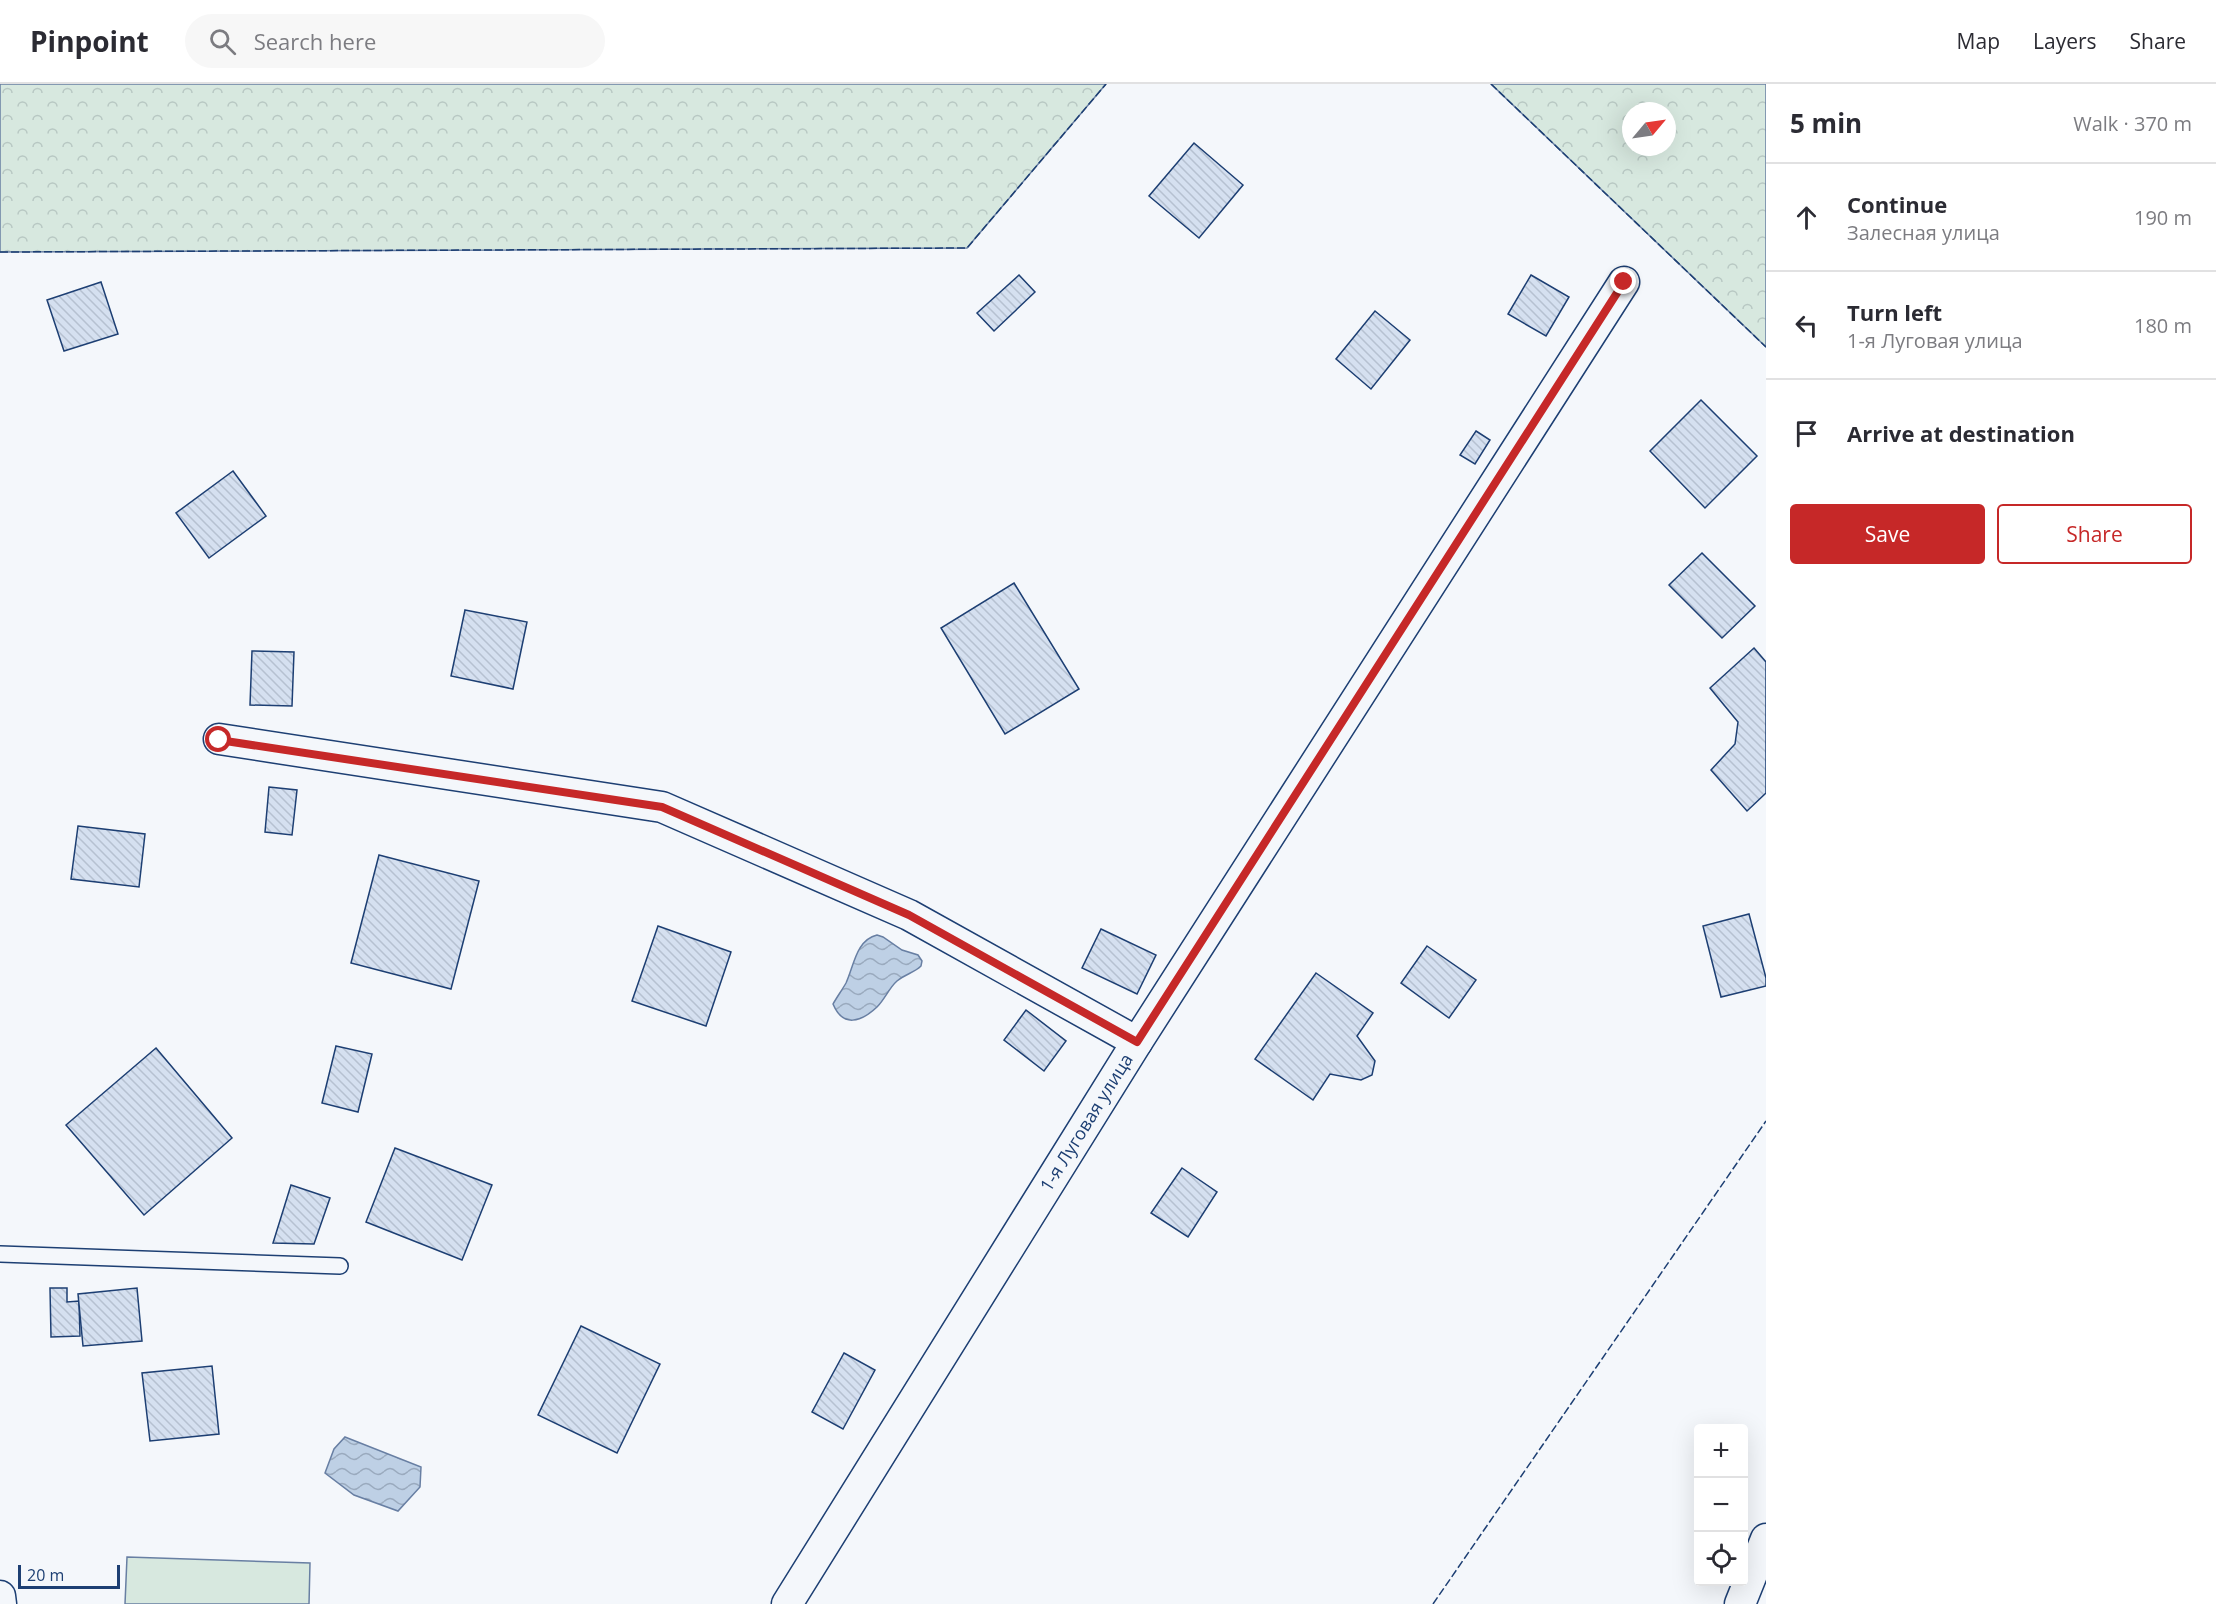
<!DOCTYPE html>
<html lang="en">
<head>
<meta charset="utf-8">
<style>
	:root { --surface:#fff; --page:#f7f7f7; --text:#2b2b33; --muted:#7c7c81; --line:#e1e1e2; --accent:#c62828 }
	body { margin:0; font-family:"Open Sans",sans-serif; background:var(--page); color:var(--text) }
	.controls { position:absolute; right:18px; bottom:18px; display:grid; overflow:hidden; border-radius:6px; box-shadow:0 6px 24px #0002 }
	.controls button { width:54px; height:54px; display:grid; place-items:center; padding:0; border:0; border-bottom:2px solid var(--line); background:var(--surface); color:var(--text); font:30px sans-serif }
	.compass { position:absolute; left:1622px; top:18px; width:54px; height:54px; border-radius:50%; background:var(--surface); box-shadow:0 6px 24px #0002; rotate:61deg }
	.scale { position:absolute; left:18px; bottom:15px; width:102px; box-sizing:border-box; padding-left:6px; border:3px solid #1d3f73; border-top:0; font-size:16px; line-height:21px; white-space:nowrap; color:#1d3f73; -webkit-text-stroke:4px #f4f7fb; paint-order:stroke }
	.stop { position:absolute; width:18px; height:18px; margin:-14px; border:4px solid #c62828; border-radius:50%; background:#fff }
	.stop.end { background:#c62828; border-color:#fff; box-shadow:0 2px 6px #0008 }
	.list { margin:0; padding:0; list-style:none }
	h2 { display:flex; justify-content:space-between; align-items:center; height:78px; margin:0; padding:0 24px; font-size:26px }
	h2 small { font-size:20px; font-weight:400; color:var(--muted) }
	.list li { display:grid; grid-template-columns:39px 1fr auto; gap:18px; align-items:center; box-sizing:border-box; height:108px; padding:0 24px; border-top:2px solid var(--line) }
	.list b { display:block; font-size:22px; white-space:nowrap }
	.list p { margin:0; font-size:20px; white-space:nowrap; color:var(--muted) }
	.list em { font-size:20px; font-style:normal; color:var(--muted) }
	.actions { display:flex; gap:12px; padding:18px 24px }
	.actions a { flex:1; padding:14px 0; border:2px solid var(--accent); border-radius:6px; text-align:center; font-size:21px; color:var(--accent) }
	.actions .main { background:var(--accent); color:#fff }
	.icon { flex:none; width:33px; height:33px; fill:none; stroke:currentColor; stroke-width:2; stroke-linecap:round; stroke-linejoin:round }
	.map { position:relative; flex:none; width:1766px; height:1520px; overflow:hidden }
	header { display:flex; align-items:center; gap:36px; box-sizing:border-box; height:84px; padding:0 30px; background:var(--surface); border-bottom:2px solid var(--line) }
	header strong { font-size:28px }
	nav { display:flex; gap:33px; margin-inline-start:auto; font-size:21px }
	.search { width:420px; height:54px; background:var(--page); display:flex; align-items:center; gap:15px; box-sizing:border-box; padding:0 21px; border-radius:33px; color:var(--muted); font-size:22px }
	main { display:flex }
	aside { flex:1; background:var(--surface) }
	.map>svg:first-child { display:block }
	.forest { fill:url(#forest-crowns); stroke:#687fa3; stroke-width:1.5; fill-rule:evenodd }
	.pitch { fill:#d7e8df; stroke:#687fa3; stroke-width:1.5 }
	.water { fill:url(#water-waves); stroke:#687fa3; stroke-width:1.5 }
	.building { fill:url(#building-back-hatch); stroke:#1d3f73; stroke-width:1.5 }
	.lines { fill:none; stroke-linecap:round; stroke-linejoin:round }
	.lane-casing { stroke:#1d3f73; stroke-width:18 }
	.street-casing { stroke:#1d3f73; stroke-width:33 }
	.lane { stroke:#f4f7fb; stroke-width:15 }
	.street { stroke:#f4f7fb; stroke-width:30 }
	.fence { stroke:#1d3f73; stroke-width:1.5; stroke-dasharray:8 3; stroke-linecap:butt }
	.route { stroke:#c62828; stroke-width:8 }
	.labels { text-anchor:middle; stroke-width:4.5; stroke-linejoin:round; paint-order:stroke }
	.street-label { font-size:18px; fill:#1d3f73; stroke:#f4f7fb }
</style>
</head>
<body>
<header>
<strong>Pinpoint</strong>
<div class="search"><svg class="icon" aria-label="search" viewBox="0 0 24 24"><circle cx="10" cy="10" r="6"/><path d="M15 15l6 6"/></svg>Search here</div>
<nav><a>Map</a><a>Layers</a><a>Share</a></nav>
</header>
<main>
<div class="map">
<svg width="1766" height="1520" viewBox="0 0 1766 1520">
	<defs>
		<pattern id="forest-crowns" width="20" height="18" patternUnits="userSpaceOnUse" patternTransform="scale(1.5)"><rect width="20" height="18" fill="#d7e8df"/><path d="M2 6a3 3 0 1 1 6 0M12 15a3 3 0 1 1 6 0" fill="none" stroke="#b8c8c3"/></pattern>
		<pattern id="water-waves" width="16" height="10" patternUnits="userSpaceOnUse" patternTransform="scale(1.5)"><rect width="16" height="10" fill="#bed0e5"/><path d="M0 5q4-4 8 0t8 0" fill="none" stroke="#9aaabe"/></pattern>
		<pattern id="building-back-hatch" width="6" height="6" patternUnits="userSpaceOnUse" patternTransform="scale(1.5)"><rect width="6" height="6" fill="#d5e0f0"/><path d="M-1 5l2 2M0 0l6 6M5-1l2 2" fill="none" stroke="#b6c1d1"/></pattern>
	</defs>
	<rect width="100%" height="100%" fill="#f4f7fb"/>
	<g class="forest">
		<polygon points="0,0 1106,0 967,164 0,168"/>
		<path d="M1491,0H1766V263ZM1631,27H1667V63H1631Z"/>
	</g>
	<polygon class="pitch" points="127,1473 310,1479 309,1520 125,1520"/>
	<g class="water">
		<path d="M877,851L883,853L902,866L918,871L922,877L921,882C914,889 905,890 897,897C889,904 885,915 877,923C861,938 843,944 833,920C837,913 842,906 846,899C854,882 856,856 877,851Z"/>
		<polygon points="345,1353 421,1383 420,1403 398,1427 354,1411 325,1389 334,1365"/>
	</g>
	<g class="building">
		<polygon points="1194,59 1243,101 1199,154 1149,112"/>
		<polygon points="1019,191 1035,208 994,247 977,229"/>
		<polygon points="1531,191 1569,213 1546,252 1508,230"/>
		<polygon points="101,198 118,250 64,267 47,216"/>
		<polygon points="1375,227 1410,256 1371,305 1336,275"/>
		<polygon points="1701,316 1757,372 1705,424 1650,367"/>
		<polygon points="1476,347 1490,356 1475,380 1460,371"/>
		<polygon points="233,387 266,432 209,474 176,429"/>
		<polygon points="1702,469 1755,522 1722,554 1669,501"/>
		<polygon points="1014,499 1079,605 1005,650 941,544"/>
		<polygon points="465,526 527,538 513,605 451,592"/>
		<polygon points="1754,564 1766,578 1766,709 1747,727 1711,686 1735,660 1738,638 1710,604"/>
		<polygon points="252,567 294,568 292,622 250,621"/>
		<polygon points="269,703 297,706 292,751 265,748"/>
		<polygon points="78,742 145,750 139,803 71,795"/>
		<polygon points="379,771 479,797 451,905 351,879"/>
		<polygon points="1749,830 1766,894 1766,902 1721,913 1703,842"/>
		<polygon points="658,842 731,868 706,942 632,917"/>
		<polygon points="1101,845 1156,871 1137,910 1082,884"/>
		<polygon points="1427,862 1476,896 1449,934 1401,899"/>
		<polygon points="1316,889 1373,929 1357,952 1375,977 1372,991 1361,996 1330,990 1313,1016 1255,975"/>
		<polygon points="1026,926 1066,957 1044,987 1004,956"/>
		<polygon points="336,962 372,970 358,1028 322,1019"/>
		<polygon points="156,964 232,1054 144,1131 66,1041"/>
		<polygon points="395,1064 492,1101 462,1176 366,1138"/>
		<polygon points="1182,1084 1217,1108 1188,1153 1151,1129"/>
		<polygon points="291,1101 330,1114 314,1160 273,1159"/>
		<polygon points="50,1204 67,1204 67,1218 79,1217 80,1252 51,1253"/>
		<polygon points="137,1204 142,1257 83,1262 78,1210"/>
		<polygon points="581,1242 660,1280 617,1369 538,1331"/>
		<polygon points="844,1269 875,1286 843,1345 812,1328"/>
		<polygon points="212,1282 219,1350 150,1357 142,1289"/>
	</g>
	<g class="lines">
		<g class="lane-casing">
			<polyline id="lane" points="0,1170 340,1182"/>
		</g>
		<g class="street-casing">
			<g id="street">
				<polyline points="219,655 662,723 909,831 1137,958"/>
				<polyline points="0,1512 1,1520"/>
				<path id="s1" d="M787,1520L1137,958L1624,198"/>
				<polyline points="1740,1520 1766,1455"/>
			</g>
		</g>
		<use href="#lane" class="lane"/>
		<use href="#street" class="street"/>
		<g class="fence">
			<polyline points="1491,0 1766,263"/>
			<polyline points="0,168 967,164 1106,0"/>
			<polyline points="1433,1520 1766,1037"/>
		</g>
	</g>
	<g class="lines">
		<polyline class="route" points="219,656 662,723 909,831 1137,958 1624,198"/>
	</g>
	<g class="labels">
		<g class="street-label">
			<text dy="6" stroke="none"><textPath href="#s1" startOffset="567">1-я Луговая улица</textPath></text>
		</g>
	</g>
</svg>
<div class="controls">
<button>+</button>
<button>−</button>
<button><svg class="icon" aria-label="locate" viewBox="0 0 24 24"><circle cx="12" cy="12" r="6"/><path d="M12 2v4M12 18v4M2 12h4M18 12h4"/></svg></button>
</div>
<svg class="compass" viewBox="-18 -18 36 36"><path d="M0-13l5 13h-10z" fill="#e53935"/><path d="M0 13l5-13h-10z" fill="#7c7c81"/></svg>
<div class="scale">20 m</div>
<div class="stop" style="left:219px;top:656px"></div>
<div class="stop end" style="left:1624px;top:198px"></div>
</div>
<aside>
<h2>5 min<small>Walk · 370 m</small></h2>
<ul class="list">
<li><svg class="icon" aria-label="ahead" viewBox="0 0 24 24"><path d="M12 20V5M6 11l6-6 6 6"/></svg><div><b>Continue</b><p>Залесная улица</p></div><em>190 m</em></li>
<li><svg class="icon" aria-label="left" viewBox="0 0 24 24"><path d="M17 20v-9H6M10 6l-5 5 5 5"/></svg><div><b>Turn left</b><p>1-я Луговая улица</p></div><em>180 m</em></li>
<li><svg class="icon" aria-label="arrive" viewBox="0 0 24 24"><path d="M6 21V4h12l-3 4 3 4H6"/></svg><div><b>Arrive at destination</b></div></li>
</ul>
<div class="actions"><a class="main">Save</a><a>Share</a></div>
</aside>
</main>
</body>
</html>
